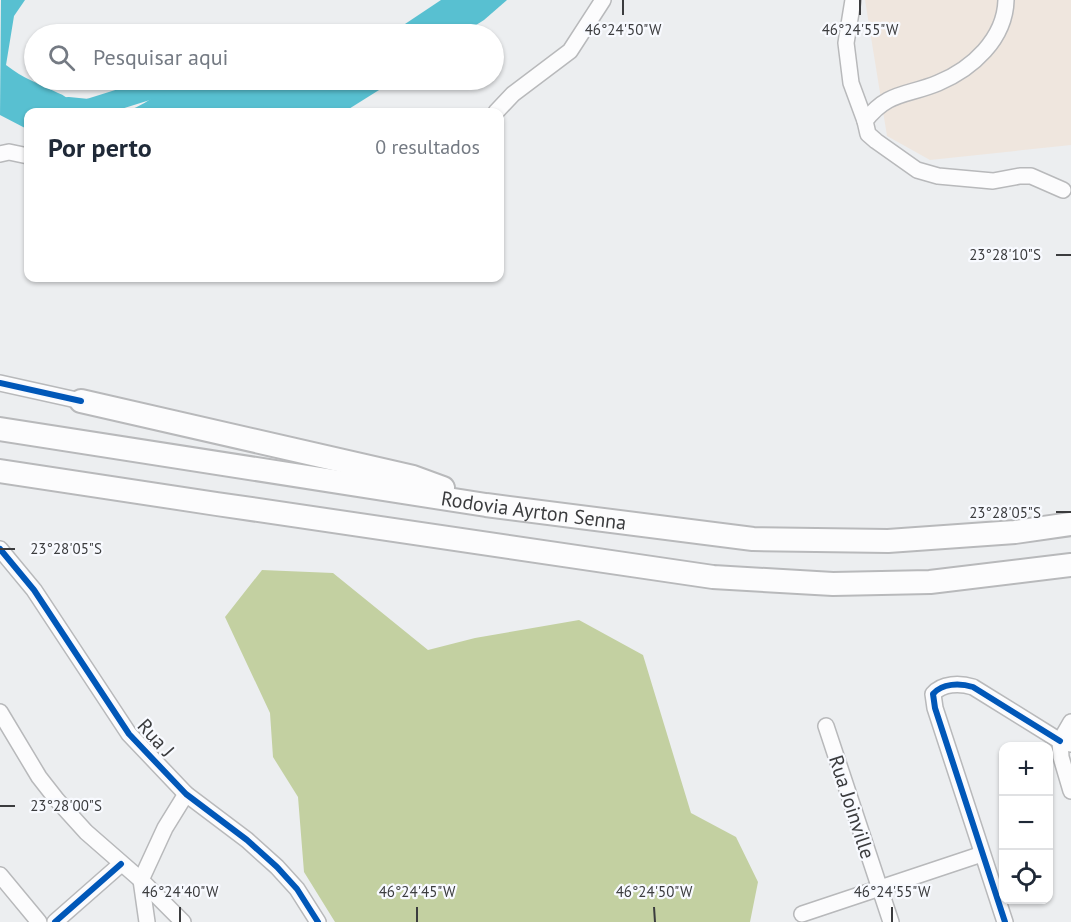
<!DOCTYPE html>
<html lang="pt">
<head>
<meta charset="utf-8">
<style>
	:root { --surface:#fff; --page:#f2f2f3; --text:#1f2937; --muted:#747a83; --line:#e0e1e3 }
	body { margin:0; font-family:"PT Sans",sans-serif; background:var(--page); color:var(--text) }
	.controls { position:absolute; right:18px; bottom:18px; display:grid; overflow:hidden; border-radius:12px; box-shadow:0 2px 4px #0004 }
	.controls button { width:54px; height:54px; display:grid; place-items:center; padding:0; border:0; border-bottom:2px solid var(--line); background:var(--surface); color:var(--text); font:30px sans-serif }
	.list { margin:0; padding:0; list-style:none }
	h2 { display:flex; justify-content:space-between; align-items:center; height:78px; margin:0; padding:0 24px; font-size:26px }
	h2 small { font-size:20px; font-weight:400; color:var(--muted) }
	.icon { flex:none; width:33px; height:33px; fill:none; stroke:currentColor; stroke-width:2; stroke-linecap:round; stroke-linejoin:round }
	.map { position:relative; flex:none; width:1071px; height:922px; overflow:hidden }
	.search { position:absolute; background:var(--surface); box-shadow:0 2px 4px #0004; left:24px; top:24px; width:480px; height:66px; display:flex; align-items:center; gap:15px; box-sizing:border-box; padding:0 21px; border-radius:33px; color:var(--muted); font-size:22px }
	.panel { position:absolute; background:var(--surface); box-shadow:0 2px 4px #0004; left:24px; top:108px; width:480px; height:174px; border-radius:12px }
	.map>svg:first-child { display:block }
	.commercial { fill:#efe6de }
	.forest { fill:#c3d0a1 }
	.water { fill:#58c0d1 }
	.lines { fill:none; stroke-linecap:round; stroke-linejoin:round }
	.river { stroke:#58c0d1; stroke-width:20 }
	.minor-casing { stroke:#b8b9bb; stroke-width:18 }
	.highway-casing { stroke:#b8b9bb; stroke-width:26 }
	.minor { stroke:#fcfcfd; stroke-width:15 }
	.highway { stroke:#fcfcfd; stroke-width:22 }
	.cycleway-casing { stroke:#f8faff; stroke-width:10 }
	.cycleway { stroke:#0057b8; stroke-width:6 }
	.ticks { fill:none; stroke:#3b3c3e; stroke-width:2 }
	.labels { text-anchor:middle; stroke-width:4.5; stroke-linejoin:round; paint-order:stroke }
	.street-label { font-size:20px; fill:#3b3c3e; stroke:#f8faff }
	.ticks-label { font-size:15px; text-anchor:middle; fill:#3b3c3e; stroke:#f8faff; stroke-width:4.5; stroke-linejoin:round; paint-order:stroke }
</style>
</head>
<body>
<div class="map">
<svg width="1071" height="922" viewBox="0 0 1071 922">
	<rect width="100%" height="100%" fill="#eceef0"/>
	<polygon class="commercial" points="865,0 1071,0 1071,145 930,160 887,136"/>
	<polygon class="forest" points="262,570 333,573 428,650 475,638 579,620 643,655 691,813 736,837 758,882 750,922 335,922 304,872 298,797 273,757 270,713 225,617"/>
	<g class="water">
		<path d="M1,0H25L14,16L6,65C24,79 38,83 58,93C64,95 68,99 74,102C89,109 112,113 128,110C139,108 151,98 161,93C205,72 234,78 273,104L321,89L337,80H395L344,112H28V128H25L0,115Z"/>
		<polygon points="441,0 507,0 484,20 462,34 390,34"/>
	</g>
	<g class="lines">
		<polyline class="river" points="68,107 88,109 174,82 220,83 279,100 307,94 329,80"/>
		<g class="minor-casing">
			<g id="minor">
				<polyline points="853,0 846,43 851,83 865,121"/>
				<path d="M1006,0C1005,39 972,69 938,83C907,96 888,91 865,121L868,134L876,141L917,170L938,176L993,181L1020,176H1031L1063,190"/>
				<polyline points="496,112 513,94 570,51 603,0"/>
				<polyline points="0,154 9,152 28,156"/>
				<polyline points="0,383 81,401"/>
				<polyline points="0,549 34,590 129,734 186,794 247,840 277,867 297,889 318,922"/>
				<polyline points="0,712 39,777 57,800 86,832 141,880 183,922"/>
				<polyline points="1071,722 1060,741 1061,757 1071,791"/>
				<polyline points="826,726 891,922"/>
				<polyline points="0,875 39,922"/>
				<polyline points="141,880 165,828 186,794"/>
				<polyline points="141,880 147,922"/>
				<polyline points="802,914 982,854"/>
				<polyline points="55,922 121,864"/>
				<path d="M1005,922L935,708L933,694C942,683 960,683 973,687L1060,741L1071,744"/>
			</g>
		</g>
		<g class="highway-casing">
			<g id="highway">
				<polyline points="81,401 413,477 443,488"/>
				<path id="s1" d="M0,429L486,505L753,539L888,541L1015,532L1071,524"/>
				<polyline points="0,471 217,504 713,577 833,584 930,582 1071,565"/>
			</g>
		</g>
		<use href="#minor" class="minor"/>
		<use href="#highway" class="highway"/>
		<g class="cycleway-casing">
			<g id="cycleway">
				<polyline points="0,383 81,401"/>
				<polyline points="0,549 34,590 129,734 186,794 247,840 277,867 297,889 318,922"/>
				<polyline points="55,922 121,864"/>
				<path d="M1005,922L935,708L933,694C942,683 960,683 973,687L1060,741"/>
			</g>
		</g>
		<use href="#cycleway" class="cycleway"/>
	</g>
	<path class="ticks" d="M623,0V15M860,0V15M1056,255H1071M1056,512H1071M0,549H15M0,806H15M180,907V922M417,907V922M654,907L655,922M892,907V922"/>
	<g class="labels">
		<g class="street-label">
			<text dy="7" stroke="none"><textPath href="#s1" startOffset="540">Rodovia Ayrton Senna</textPath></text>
			<text transform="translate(156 738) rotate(48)" y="7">Rua J</text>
			<text transform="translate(852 807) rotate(72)" y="7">Rua Joinville</text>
		</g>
	</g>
	<g class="ticks-label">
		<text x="623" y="35">46°24'50"W</text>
		<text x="860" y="35">46°24'55"W</text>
		<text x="1005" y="260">23°28'10"S</text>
		<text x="1005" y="518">23°28'05"S</text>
		<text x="66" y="554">23°28'05"S</text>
		<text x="66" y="811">23°28'00"S</text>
		<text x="180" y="897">46°24'40"W</text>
		<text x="417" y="897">46°24'45"W</text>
		<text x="654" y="897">46°24'50"W</text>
		<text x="892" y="897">46°24'55"W</text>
	</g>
</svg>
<div class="controls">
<button>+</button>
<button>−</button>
<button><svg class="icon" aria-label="locate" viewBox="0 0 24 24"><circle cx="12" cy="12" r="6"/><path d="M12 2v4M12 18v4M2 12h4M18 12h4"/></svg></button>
</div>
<div class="search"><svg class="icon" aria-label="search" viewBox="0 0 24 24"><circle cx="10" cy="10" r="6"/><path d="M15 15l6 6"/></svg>Pesquisar aqui</div>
<section class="panel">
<h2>Por perto<small>0 resultados</small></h2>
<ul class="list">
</ul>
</section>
</div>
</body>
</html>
